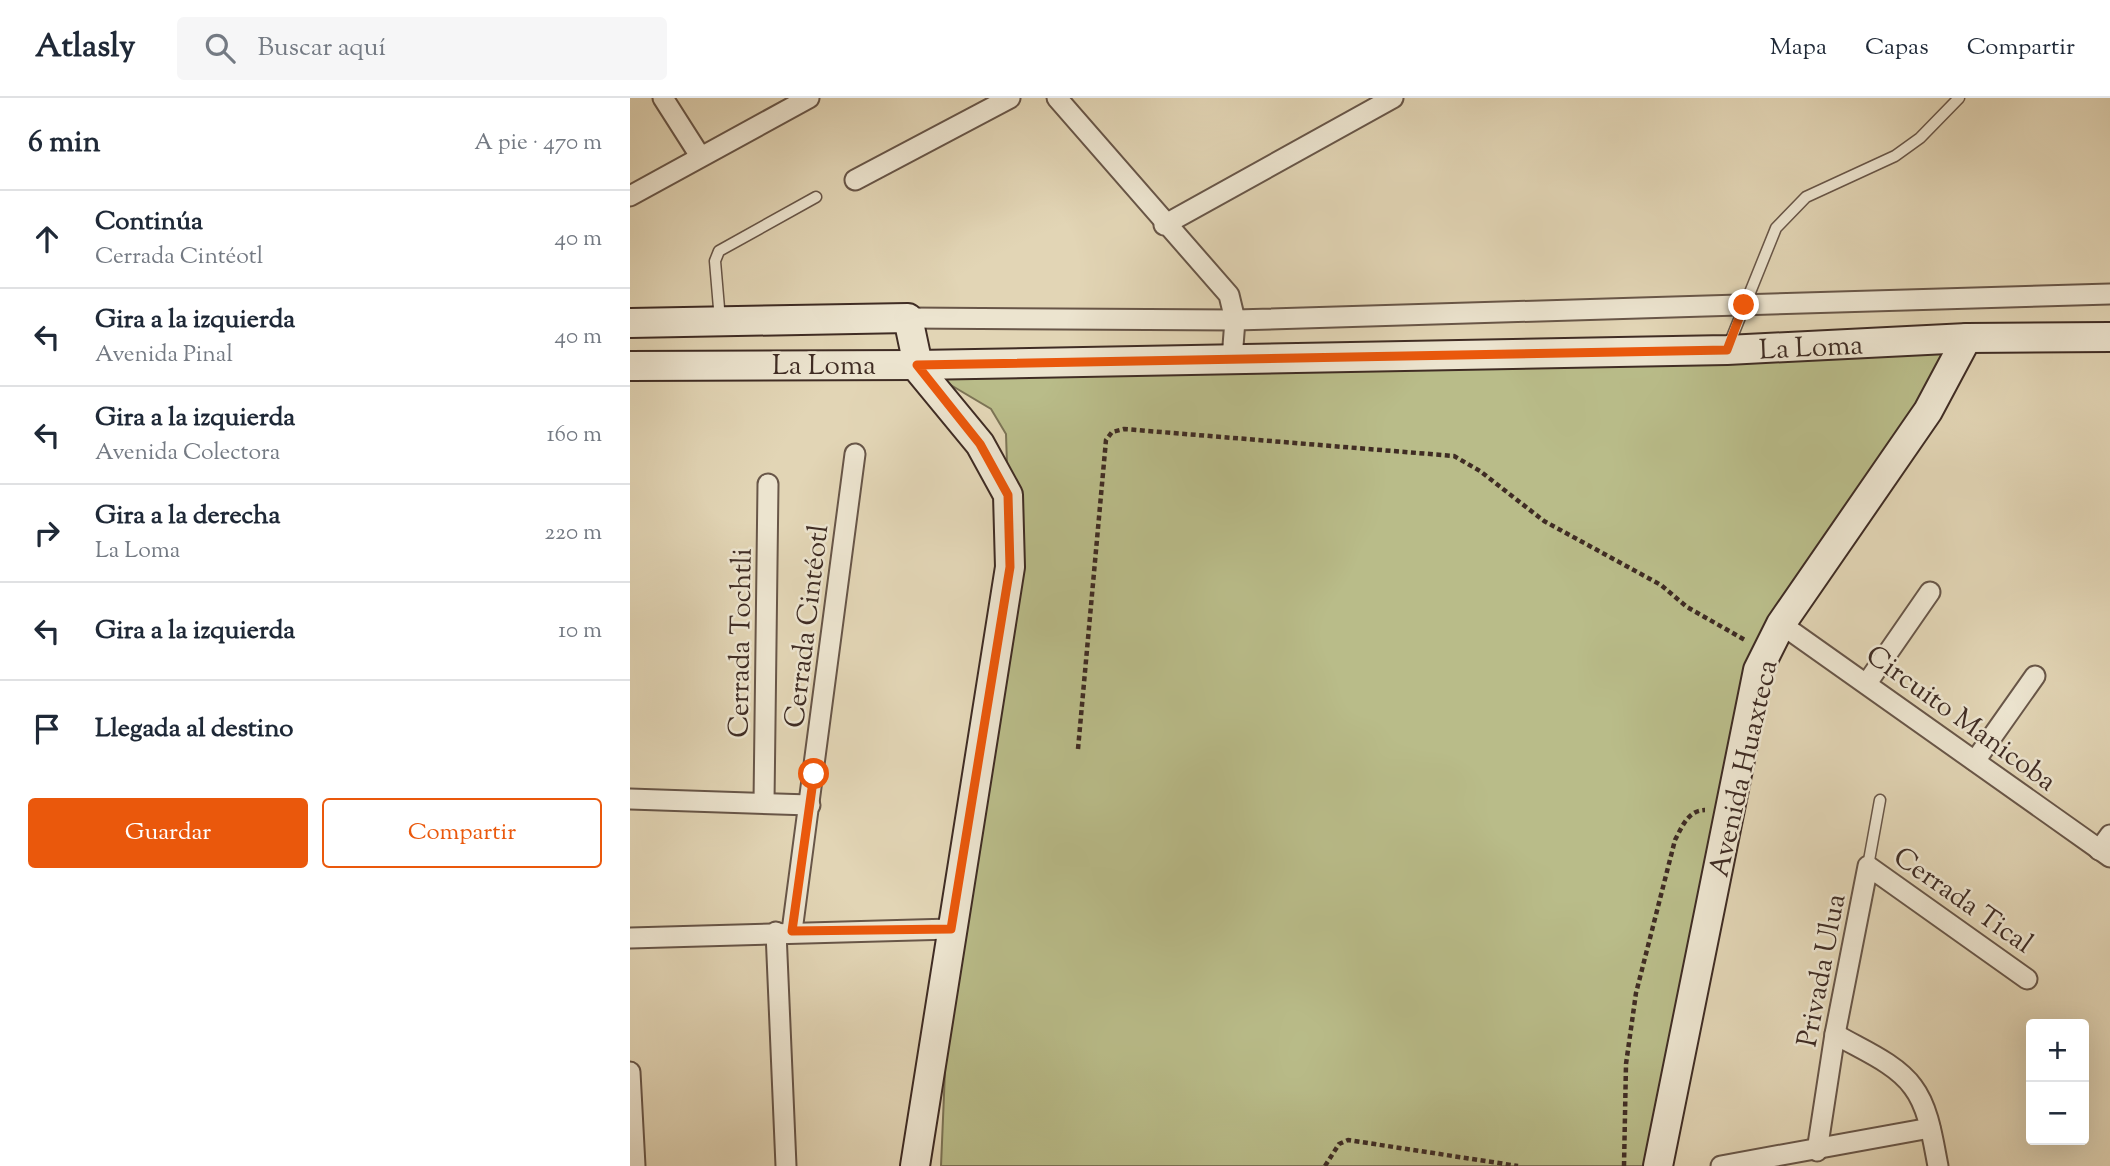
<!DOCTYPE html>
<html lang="es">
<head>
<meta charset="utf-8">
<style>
	:root { --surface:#fff; --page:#f6f6f7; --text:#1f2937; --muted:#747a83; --line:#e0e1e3; --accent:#ea580c }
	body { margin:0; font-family:"Sorts Mill Goudy",serif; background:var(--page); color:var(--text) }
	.controls { position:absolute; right:21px; bottom:21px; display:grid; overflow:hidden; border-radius:7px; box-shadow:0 7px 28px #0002 }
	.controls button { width:63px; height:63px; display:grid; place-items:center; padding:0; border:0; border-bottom:2px solid var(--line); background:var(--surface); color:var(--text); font:35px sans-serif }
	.stop { position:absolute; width:21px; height:21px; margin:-16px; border:5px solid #ea580c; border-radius:50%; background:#fff }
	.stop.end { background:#ea580c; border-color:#fff; box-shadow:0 2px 7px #0008 }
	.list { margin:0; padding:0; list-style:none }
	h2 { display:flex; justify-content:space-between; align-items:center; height:91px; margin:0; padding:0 28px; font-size:30px }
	h2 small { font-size:23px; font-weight:400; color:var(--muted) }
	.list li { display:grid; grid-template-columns:46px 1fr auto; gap:21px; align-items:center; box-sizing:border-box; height:98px; padding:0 28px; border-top:2px solid var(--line) }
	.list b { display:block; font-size:26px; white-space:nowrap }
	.list p { margin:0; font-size:23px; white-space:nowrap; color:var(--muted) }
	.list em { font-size:23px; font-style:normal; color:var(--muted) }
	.actions { display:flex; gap:14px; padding:21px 28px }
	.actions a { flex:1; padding:16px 0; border:2px solid var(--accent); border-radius:7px; text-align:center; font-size:24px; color:var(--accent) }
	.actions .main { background:var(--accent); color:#fff }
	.icon { flex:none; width:38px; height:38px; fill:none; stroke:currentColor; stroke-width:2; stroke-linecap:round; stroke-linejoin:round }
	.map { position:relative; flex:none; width:1480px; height:1068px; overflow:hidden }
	header { display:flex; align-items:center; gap:42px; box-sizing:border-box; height:98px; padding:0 35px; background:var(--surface); border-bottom:2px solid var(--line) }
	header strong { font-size:33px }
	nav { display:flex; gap:38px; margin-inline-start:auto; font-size:24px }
	.search { width:490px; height:63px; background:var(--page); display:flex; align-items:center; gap:18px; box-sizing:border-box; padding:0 24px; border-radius:7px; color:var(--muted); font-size:26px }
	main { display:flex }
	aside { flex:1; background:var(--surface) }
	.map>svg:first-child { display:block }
	.green { fill:#b9bc89; stroke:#7c7456; stroke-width:2 }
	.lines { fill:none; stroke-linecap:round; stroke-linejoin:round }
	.lane-casing { stroke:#685648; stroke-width:13 }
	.street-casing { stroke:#685648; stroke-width:23 }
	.secondary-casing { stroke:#3f2c24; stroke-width:32 }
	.path { stroke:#3f2c24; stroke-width:4.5; stroke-dasharray:5 3.5; stroke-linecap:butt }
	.lane { stroke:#ece4cf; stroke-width:10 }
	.street { stroke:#ece4cf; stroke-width:19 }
	.secondary { stroke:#ece4cf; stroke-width:28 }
	.route { stroke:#ea580c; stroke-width:9 }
	.labels { text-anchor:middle; stroke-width:5; stroke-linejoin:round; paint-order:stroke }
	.street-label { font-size:28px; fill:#3f2c24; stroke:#ece4cf }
</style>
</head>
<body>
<header>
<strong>Atlasly</strong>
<div class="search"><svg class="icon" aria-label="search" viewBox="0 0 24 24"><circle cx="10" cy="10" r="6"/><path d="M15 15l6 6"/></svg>Buscar aquí</div>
<nav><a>Mapa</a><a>Capas</a><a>Compartir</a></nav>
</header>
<main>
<aside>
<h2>6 min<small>A pie · 470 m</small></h2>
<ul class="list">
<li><svg class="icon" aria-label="ahead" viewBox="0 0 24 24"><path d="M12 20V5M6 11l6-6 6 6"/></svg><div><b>Continúa</b><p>Cerrada Cintéotl</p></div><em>40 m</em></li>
<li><svg class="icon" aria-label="left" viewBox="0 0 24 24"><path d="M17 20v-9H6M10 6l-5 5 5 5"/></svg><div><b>Gira a la izquierda</b><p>Avenida Pinal</p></div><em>40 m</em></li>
<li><svg class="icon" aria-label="left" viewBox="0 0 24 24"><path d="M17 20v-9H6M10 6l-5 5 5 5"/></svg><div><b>Gira a la izquierda</b><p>Avenida Colectora</p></div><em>160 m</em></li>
<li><svg class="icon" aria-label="right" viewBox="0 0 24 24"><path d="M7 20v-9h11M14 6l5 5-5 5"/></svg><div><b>Gira a la derecha</b><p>La Loma</p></div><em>220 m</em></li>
<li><svg class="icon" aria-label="left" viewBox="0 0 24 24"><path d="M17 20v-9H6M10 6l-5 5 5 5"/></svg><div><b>Gira a la izquierda</b></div><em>10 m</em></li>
<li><svg class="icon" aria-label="arrive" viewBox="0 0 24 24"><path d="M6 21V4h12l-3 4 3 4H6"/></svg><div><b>Llegada al destino</b></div></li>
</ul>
<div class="actions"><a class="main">Guardar</a><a>Compartir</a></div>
</aside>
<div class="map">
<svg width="1480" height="1068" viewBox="0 0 1480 1068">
	<rect width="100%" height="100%" fill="#e2d5b5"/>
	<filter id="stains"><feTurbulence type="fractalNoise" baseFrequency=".00286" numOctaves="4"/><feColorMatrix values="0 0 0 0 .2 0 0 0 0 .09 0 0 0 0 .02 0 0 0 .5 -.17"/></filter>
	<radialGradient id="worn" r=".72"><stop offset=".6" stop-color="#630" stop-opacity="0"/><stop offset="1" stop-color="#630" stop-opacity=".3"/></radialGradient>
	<polygon class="green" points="1337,240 1151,526 1028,1068 311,1068 321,831 378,397 376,336 361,311 287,267"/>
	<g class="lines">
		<g class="lane-casing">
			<g id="lane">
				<polyline points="90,222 85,163 89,153 186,99"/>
				<polyline points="1098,249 1146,130 1176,99 1265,58 1290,40 1329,0"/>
				<polyline points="1238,768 1250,702"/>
			</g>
		</g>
		<g class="street-casing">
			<g id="street">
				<polyline points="33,0 70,58"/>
				<polyline points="427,0 599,197 605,222 602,261"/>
				<polyline points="225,82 380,0"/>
				<polyline points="0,98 179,0"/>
				<polyline points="534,127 763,0"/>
				<polyline points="278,220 605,222 1480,196"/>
				<polyline points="1151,526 1480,759"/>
				<polyline points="1237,585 1300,494"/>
				<polyline points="1345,663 1405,578"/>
				<polyline points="0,701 180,707"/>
				<polyline points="134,704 138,386"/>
				<polyline points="1469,752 1480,737"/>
				<polyline points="162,833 225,356"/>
				<polyline points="146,834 156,1068"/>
				<polyline points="0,840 321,831"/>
				<path d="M1205,936C1230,951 1266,965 1283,989C1299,1010 1303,1043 1308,1068"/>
				<polyline points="0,974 5,1068"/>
				<polyline points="1187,1053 1205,936 1238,768 1397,881"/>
				<polyline points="1091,1068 1300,1030"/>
			</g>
		</g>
		<g class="secondary-casing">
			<g id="secondary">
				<polyline points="0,225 278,220 289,272 350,346 378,397 380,469 285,1068"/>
				<polyline points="0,268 287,267 1097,252 1337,240 1480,239"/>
				<polyline points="1028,1068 1128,572 1151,526 1298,313 1337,240"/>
			</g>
		</g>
		<g class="path">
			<polyline points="448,651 476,342 482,334 494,331 824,358 850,373 914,423 1031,487 1057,509 1115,542"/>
			<polyline points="695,1068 709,1046 718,1042 888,1068"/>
			<path d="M994,1068L996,966L1006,895L1045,742C1052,729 1058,712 1075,712"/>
		</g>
		<use href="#lane" class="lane"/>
		<use href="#street" class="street"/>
		<use href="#secondary" class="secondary"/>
	</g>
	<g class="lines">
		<polyline class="route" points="184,676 162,833 321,831 380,469 378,397 350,346 287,267 1097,252 1114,207"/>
	</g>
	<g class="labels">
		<g class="street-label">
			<text transform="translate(1181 248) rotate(-3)" y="10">La Loma</text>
			<text x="194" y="276">La Loma</text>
			<text transform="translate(175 528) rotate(-83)" y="10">Cerrada Cintéotl</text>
			<text transform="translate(109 545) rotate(-89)" y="10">Cerrada Tochtli</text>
			<text transform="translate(1332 619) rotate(36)" y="10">Circuito Manicoba</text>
			<text transform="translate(1112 670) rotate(-77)" y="10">Avenida Huaxteca</text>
			<text transform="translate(1334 801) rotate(35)" y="10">Cerrada Tical</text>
			<text transform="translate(1190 872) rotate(-79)" y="10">Privada Ulua</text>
		</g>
	</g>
	<rect width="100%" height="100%" filter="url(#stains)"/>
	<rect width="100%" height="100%" fill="url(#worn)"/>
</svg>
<div class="controls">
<button>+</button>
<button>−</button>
</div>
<div class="stop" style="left:184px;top:676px"></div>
<div class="stop end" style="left:1114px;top:207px"></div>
</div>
</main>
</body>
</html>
